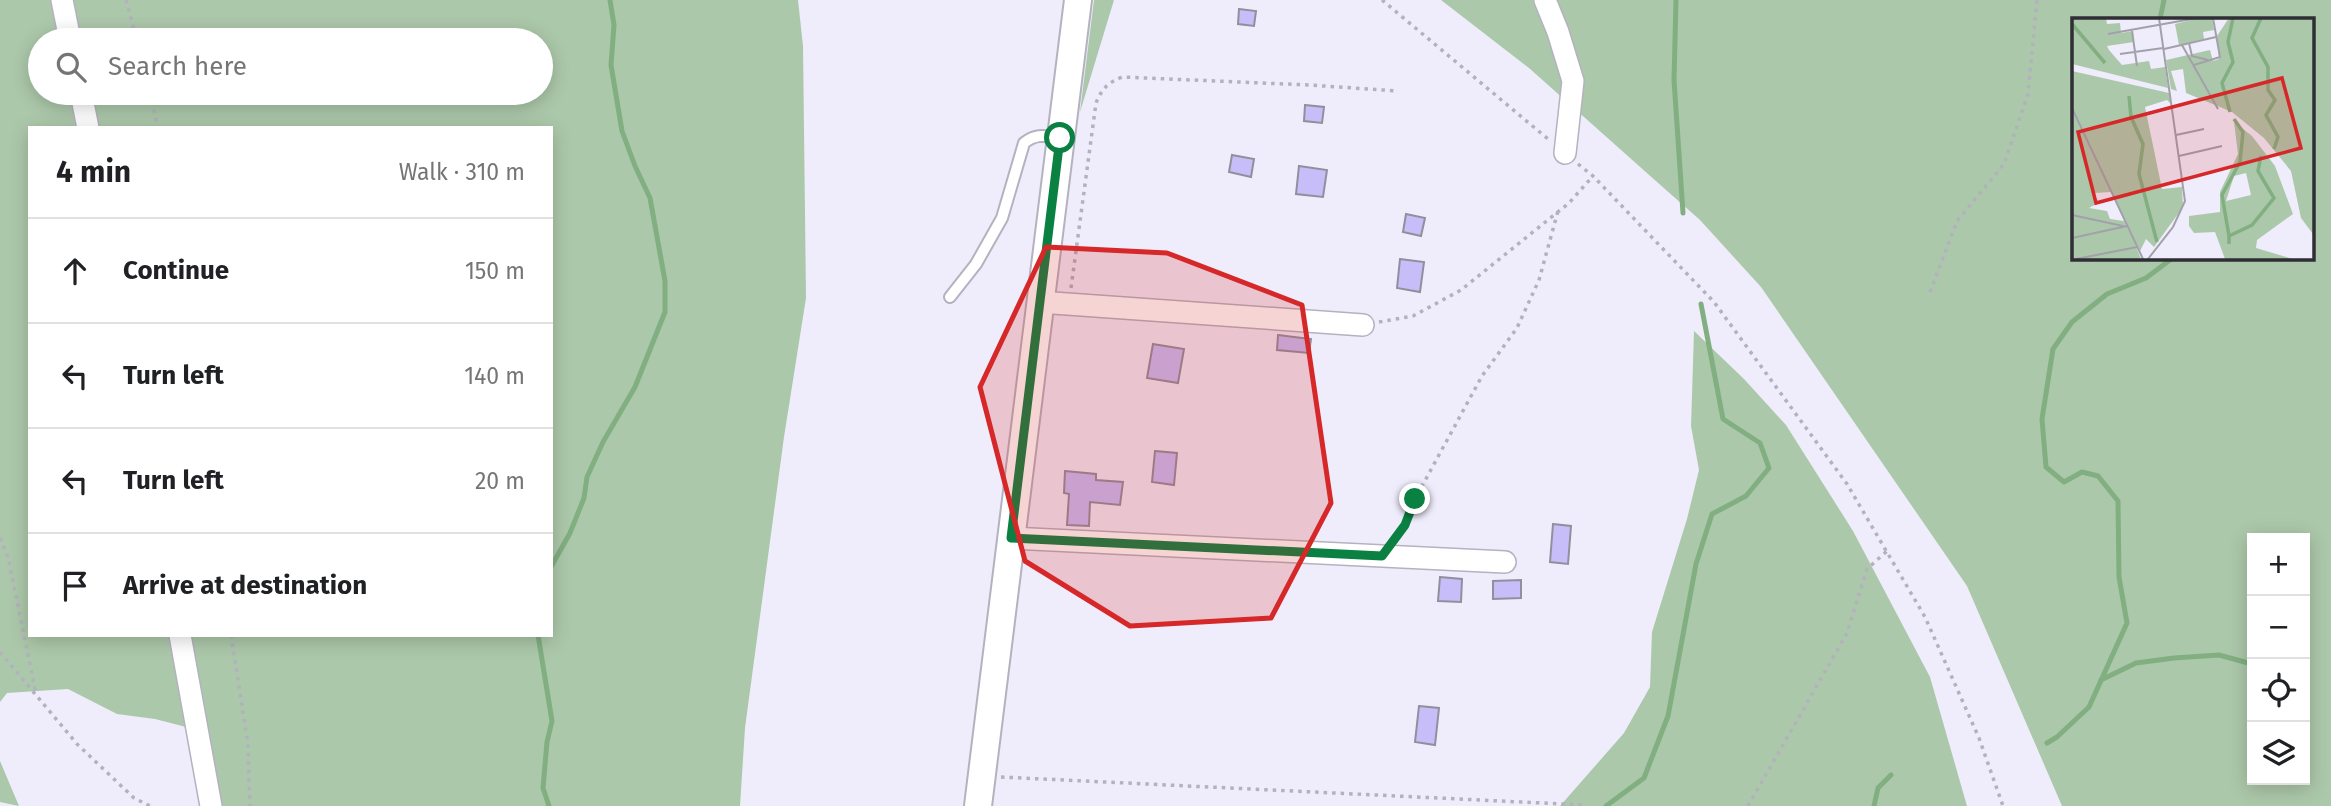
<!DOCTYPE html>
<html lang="en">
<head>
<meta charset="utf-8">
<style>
	:root { --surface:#fff; --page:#f6f6f6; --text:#202124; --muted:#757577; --line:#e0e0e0 }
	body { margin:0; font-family:"Fira Sans",sans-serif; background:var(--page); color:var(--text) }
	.controls { position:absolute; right:21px; bottom:21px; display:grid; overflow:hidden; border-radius:0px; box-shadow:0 4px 18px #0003 }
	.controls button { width:63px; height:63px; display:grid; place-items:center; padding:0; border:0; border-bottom:2px solid var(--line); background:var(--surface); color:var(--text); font:35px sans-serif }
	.stop { position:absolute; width:21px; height:21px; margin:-16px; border:5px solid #0b8043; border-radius:50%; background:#fff }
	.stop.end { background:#0b8043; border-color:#fff; box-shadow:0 2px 7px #0008 }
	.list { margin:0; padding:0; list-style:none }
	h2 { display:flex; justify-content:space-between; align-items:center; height:91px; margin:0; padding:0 28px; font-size:30px }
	h2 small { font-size:23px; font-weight:400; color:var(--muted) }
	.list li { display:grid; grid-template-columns:46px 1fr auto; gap:21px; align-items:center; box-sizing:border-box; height:105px; padding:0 28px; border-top:2px solid var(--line) }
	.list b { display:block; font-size:26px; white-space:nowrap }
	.list em { font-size:23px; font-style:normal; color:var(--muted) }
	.icon { flex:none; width:38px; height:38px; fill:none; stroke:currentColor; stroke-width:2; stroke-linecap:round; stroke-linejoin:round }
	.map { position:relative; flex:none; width:2331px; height:806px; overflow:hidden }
	.search { position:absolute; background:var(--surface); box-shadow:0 4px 18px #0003; left:28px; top:28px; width:525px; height:77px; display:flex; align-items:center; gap:18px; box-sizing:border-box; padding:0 24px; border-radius:38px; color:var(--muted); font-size:26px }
	.panel { position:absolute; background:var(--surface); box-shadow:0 4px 18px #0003; left:28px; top:126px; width:525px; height:511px; border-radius:0px }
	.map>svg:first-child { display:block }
	.green { fill:#acc8aa; fill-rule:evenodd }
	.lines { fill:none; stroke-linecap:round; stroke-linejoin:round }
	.stream { stroke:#82af81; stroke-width:5 }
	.building { fill:#c7bef9; stroke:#918f9c; stroke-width:2 }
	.service-casing { stroke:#b4b2bf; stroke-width:14 }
	.minor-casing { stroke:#b4b2bf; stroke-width:24 }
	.tertiary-casing { stroke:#b4b2bf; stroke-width:30 }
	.path { stroke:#b3b1bd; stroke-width:3.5; stroke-dasharray:3.5 5; stroke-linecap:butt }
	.service { stroke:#fff; stroke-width:10 }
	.minor { stroke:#fff; stroke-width:21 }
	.tertiary { stroke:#fff; stroke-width:26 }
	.route { stroke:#0b8043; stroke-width:9 }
	.marked { fill:#d62828; fill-opacity:0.2; stroke:#d62828; stroke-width:5; stroke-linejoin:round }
	.inset-river { fill:none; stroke:#82af81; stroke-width:3.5 }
	.inset-road { fill:none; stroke:#a2a1ab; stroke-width:2 }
	.view { fill:#d62828; fill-opacity:0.15; stroke:#d62828; stroke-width:3.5 }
	.inset-edge { fill:none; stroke:#2f2e34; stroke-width:3.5 }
</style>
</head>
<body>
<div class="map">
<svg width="2331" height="806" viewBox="0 0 2331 806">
	<rect width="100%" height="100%" fill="#efedfb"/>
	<g class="green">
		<polygon points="0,0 56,0 63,40 40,40 40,93 73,93 80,128 30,128 30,635 175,635 190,728 155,719 117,714 68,689 7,693 0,702"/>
		<polygon points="72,0 798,0 803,46 806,298 784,437 745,728 740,806 216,806 189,635 551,635 551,128 98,128 91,93 541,93 541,40 80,40"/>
		<polygon points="1094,0 1114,0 1080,112"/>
		<path d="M1441,0H2331V806H2062L1967,586L1761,287L1700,220L1648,174L1529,68ZM2074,19H2312V257H2074ZM2252,538H2305V780H2252Z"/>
		<polygon points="1694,331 1744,379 1786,425 1853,531 1930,677 1967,806 1560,806 1624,733 1650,687 1652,632 1687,519 1699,470 1691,426"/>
		<polygon points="0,761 19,806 0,802"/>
	</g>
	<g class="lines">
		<g class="stream">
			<polyline points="1676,0 1674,80 1683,213"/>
			<polyline points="2160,19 2164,0"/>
			<polyline points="551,567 570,533 584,498 587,477 603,442 635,387 665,312 665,281 650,198 635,166 622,131 611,65 614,25 610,0"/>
			<polyline points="538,635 552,721 547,742 543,788 549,806"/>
			<polyline points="2101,680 2136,663 2174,658 2219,655 2252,664"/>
			<polyline points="2047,743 2057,737 2089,707 2127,623 2119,577 2118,501 2098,476 2082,472 2064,482 2046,467 2042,419 2053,349 2072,322 2107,294 2146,278 2174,257"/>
			<polyline points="1606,806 1644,778 1668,716 1696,564 1712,514 1746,496 1769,468 1760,443 1723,419 1701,304"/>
			<polyline points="1874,806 1878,788 1891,775"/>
		</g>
	</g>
	<g class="building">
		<polygon points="1239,9 1256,11 1254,26 1238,24"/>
		<polygon points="1305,105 1324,107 1322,123 1304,121"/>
		<polygon points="1232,155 1254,159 1251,177 1229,172"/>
		<polygon points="1299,166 1327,170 1323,197 1296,194"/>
		<polygon points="1406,214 1425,218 1421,236 1403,232"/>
		<polygon points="1400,259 1424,262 1420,292 1397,288"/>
		<polygon points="1278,335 1311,339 1309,353 1277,350"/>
		<polygon points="1153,344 1184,349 1178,383 1147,378"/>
		<polygon points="1155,451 1177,453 1174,485 1152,482"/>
		<polygon points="1065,471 1096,474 1096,480 1123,482 1120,505 1090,502 1089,526 1067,525 1069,494 1064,493"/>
		<polygon points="1553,524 1571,526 1568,564 1550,562"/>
		<polygon points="1440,577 1462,579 1461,602 1438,601"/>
		<polygon points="1521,580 1521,598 1493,599 1493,581"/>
		<polygon points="1419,706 1439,708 1435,745 1415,742"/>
	</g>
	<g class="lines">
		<g class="service-casing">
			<path id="service" d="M950,297L976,264L1002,218L1024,143C1036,133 1045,136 1060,138"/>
		</g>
		<g class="minor-casing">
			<g id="minor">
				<polyline points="62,0 70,40"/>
				<polyline points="1545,0 1558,32 1573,81 1565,153"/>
				<polyline points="81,93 88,128"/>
				<polyline points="1039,302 1363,325"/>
				<polyline points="1011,538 1505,562"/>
				<polyline points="180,635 211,806"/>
			</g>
		</g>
		<g class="tertiary-casing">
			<polyline id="tertiary" points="978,806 1078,0"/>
		</g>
		<g class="path">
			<polyline points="126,0 137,40"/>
			<polyline points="1382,0 1548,139"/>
			<polyline points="150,93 158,128"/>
			<polyline points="1578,164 1593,176 1714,302 1847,484 1925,617 1979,738 2003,806"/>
			<path d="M1071,288L1096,103C1102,88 1108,83 1122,77L1309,85L1398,91"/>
			<polyline points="1930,292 1957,221 2004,164 2028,94 2037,0"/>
			<polyline points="1379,322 1413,316 1461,290 1569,203 1593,176"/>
			<polyline points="0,538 8,557 36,694"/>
			<polyline points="1394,539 1405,525 1415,499 1482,376 1517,328 1539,280 1558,211"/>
			<polyline points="231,635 248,745 250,806"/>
			<polyline points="0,652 77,744 134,798 150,806"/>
			<polyline points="1001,777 1584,805"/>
			<polyline points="1748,806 1847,633 1867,569 1887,551"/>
		</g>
		<use href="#service" class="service"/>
		<use href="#minor" class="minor"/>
		<use href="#tertiary" class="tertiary"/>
	</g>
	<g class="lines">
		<polyline class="route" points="1060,138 1011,538 1382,556 1405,525 1415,499"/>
	</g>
	<path class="marked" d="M1046,247L1167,253L1302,305L1331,503L1271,618L1130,626L1025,561L980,387Z"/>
	<g transform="translate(2072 18)">
		<rect width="242" height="242" fill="#efedfb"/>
		<path d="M0,0H34L35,6L48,5L49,15L61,13L62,24L35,28L37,32L50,47L77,43L79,51L93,49L96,70L0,46ZM127,0H140L142,12L131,14L132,21L107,27L103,6ZM157,0H241V216L229,200L219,153L192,120L160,94L114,75L111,51L99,53L105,73L99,71L94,42L138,32L141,43L147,41L145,18ZM0,53L97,75L99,86L95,82L73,89L90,171L110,169L111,189L82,229L74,221L68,233L63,226L69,241H0V91L39,174L22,175L26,185L17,190L35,193L38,201L52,203L60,219L0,88ZM162,104L180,118L203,148L221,196L185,222L184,230L221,241H153L143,214L122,215L117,208V198L148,194V174L166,136ZM174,155L179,177L154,183L162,158Z" fill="#acc8aa" fill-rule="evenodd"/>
		<path class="inset-river" d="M189,0L180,20L196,49V72L203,82L194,97L206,119L202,131M0,6L33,45M57,78L59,99L71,126L67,156L85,224M158,94L150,65L161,44L156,24L161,0M157,218L150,177L168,144L171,114L162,101M157,226V218L180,207L202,180L186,153L189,138"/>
		<path class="inset-road" d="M60,13L65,48M36,16L125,0M117,25L120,38L136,42M110,27L146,91M92,31L144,19M48,36L91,30M122,47L148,39L141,0M0,90L71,241M104,117L132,111M107,138L150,128M0,197L51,208M0,220L55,208M4,241L65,229M76,241L101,209L113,183L87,0"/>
		<path class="view" d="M210,60L229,130L24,185L6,114Z"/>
		<rect width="242" height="242" class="inset-edge"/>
	</g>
</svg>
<div class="controls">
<button>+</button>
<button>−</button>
<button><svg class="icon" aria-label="locate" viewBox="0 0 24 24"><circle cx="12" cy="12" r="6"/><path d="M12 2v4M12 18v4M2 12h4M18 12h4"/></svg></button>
<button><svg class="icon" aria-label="layers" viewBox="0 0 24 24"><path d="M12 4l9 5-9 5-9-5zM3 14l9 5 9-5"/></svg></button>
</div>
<div class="stop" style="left:1060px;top:138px"></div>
<div class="stop end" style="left:1415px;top:499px"></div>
<div class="search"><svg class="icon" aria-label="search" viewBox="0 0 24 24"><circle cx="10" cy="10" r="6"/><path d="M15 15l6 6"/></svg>Search here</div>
<section class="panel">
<h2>4 min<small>Walk · 310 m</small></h2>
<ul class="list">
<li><svg class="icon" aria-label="ahead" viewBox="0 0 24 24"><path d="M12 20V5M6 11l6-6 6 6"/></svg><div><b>Continue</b></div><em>150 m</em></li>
<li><svg class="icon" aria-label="left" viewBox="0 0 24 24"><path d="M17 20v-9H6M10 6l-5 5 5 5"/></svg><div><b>Turn left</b></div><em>140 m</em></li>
<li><svg class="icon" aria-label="left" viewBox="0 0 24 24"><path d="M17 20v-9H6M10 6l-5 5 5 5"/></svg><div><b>Turn left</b></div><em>20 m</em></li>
<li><svg class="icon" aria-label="arrive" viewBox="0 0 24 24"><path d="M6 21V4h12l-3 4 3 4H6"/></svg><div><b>Arrive at destination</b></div></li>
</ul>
</section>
</div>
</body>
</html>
